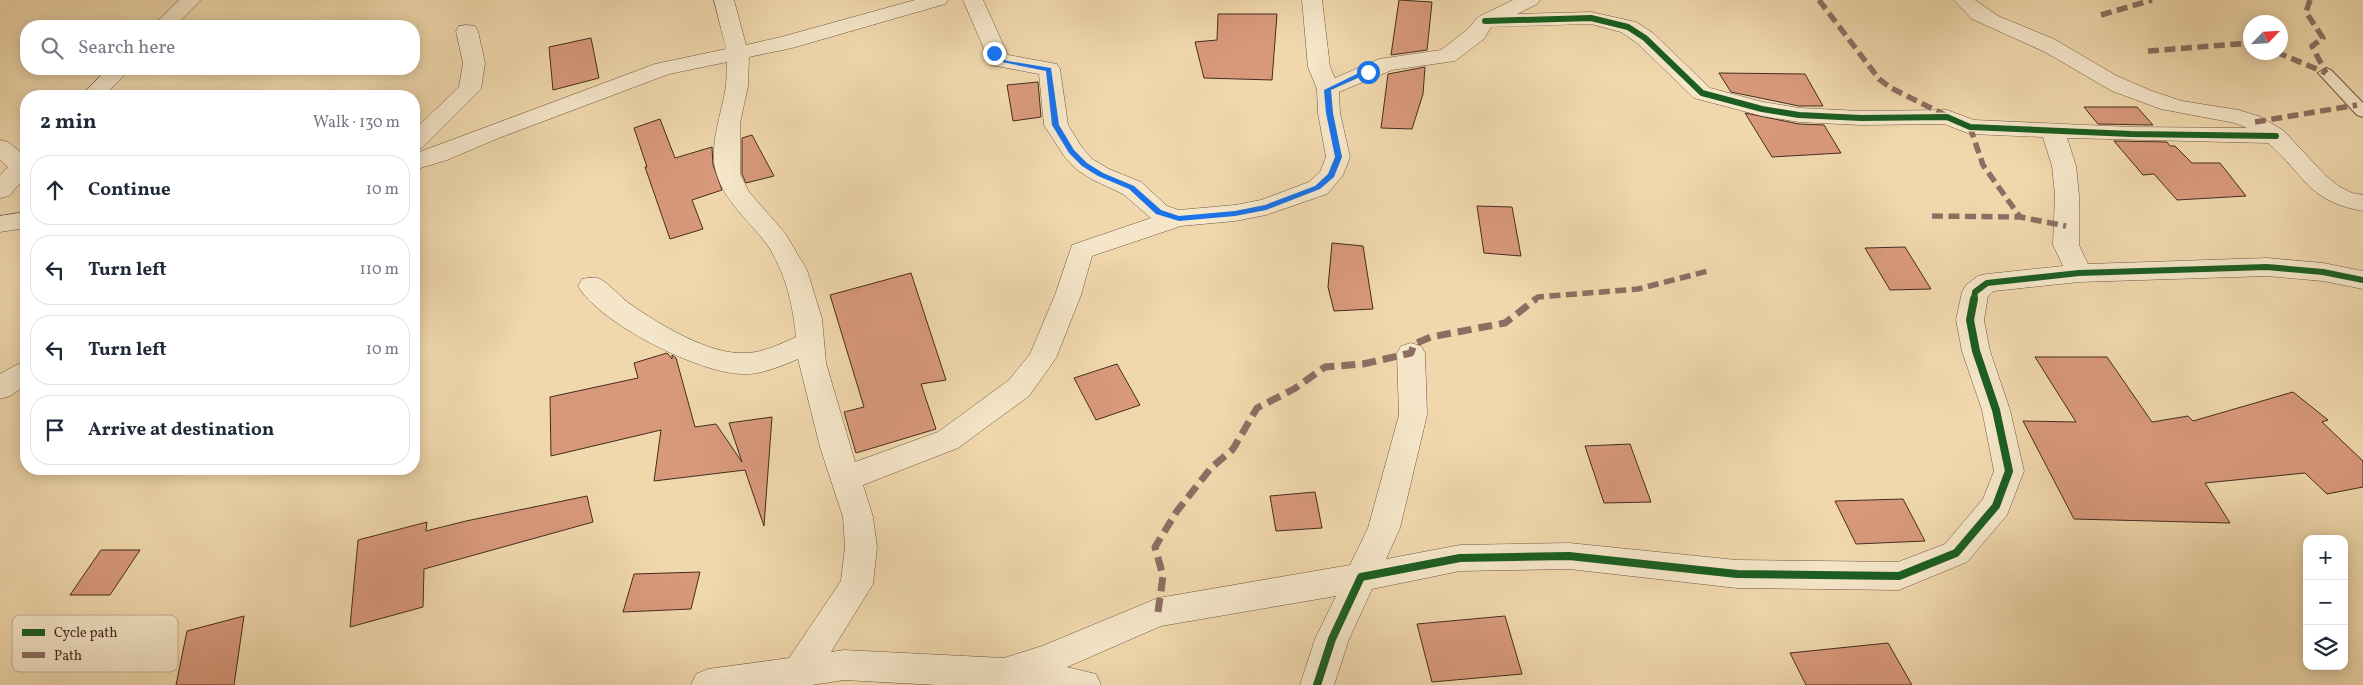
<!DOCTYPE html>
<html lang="en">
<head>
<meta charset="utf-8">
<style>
	:root { --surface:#fff; --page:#f6f6f7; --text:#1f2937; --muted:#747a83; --line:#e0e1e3 }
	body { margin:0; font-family:Vollkorn,serif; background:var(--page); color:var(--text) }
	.controls { position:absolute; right:15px; bottom:15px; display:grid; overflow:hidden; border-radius:10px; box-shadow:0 2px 12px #0003 }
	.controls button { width:45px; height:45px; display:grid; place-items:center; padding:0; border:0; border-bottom:1px solid var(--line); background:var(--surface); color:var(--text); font:25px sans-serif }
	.compass { position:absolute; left:2243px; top:15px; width:45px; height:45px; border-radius:50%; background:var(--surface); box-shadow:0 2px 12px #0003; rotate:65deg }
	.stop { position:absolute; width:15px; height:15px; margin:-11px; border:4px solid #1a73e8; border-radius:50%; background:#fff }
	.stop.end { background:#1a73e8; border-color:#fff; box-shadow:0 1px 5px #0008 }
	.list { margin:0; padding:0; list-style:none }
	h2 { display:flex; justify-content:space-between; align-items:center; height:65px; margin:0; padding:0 20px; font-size:21px }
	h2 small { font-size:16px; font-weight:400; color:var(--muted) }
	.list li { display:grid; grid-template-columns:32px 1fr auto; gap:15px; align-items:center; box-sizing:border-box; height:70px; margin:0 10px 10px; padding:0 10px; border:1px solid var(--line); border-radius:20px }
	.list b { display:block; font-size:19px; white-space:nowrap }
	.list em { font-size:16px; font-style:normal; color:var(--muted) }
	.icon { flex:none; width:28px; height:28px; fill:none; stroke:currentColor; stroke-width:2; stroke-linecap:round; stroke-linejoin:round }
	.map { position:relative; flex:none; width:2363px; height:685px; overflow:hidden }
	.search { position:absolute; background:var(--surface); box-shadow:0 2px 12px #0003; left:20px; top:20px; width:400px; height:55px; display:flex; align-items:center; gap:12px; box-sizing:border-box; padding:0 18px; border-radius:20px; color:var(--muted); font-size:19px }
	.panel { position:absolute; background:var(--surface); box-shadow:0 2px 12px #0003; left:20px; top:90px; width:400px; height:385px; border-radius:20px }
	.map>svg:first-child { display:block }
	.building { fill:#d8997b; stroke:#442c1f }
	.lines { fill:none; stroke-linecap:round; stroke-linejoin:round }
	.service-casing { stroke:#6f5742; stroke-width:2 }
	.minor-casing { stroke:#6f5742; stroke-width:1 }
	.service { fill:#f5e6c9; fill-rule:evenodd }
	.minor { fill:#f5e6c9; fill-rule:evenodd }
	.quiet-far1 { stroke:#8d6e63; stroke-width:5.5; stroke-dasharray:11 5.5; stroke-linecap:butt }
	.quiet { stroke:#8d6e63; stroke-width:7; stroke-dasharray:14 7; stroke-linecap:butt }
	.cycleway-far1-casing { stroke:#f5e6c9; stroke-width:9 }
	.cycleway-casing { stroke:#f5e6c9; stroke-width:11 }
	.cycleway-far1 { stroke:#1b5e20; stroke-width:6 }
	.cycleway { stroke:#1b5e20; stroke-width:8 }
	.route { fill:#1a73e8 }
	.key { fill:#f5e6c9; stroke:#c0ae96; stroke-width:1 }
	.key-label { font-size:14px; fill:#442c1f }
</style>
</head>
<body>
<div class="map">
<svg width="2363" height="685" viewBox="0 0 2363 685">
	<rect width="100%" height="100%" fill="#f0d8ac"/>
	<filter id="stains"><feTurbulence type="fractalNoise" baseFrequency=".004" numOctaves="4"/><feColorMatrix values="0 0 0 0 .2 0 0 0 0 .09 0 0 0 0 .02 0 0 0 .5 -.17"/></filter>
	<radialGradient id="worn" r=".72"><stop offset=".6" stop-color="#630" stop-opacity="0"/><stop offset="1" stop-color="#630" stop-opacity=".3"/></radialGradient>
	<g class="building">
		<polygon points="1399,0 1432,2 1427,50 1391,55"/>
		<polygon points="1218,14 1277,14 1272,80 1204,78 1195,42 1217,40"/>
		<polygon points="591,38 599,78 553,90 549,47"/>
		<polygon points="1425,67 1423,94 1412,129 1381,128 1388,74"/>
		<polygon points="1719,73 1805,74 1823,106 1799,106 1731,92"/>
		<polygon points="1038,82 1041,117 1013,121 1007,85"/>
		<polygon points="2084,107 2137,107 2153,125 2098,124"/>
		<polygon points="1745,113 1799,124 1824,125 1841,153 1772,157"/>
		<polygon points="660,119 675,158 712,147 713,165 722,190 692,200 703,229 670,239 645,167 647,167 634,128"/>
		<polygon points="752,135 774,176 746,183 742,174 742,138"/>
		<polygon points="2114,141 2167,142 2170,146 2175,146 2192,163 2220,163 2246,196 2177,200 2154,174 2143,175"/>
		<polygon points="1477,206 1512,207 1521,256 1484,253"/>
		<polygon points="1332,243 1363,246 1373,309 1334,311 1328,287"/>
		<polygon points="1905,247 1931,289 1890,290 1865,248"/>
		<polygon points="911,273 946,380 921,384 936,429 856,453 844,412 864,407 830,295"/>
		<polygon points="667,353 672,359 672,355 676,358 695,427 716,424 742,462 729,423 772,417 764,526 745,470 654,481 661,430 551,456 550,397 638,378 634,363"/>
		<polygon points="2035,357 2107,357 2152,422 2188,416 2193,421 2293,392 2328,420 2322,422 2363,461 2363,487 2327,494 2305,473 2205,483 2230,523 2074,519 2023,421 2076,422"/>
		<polygon points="1117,364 1140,405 1096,420 1074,378"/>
		<polygon points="1630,444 1651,502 1604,503 1585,446"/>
		<polygon points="1315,492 1322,528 1276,531 1270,496"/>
		<polygon points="587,496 593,522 424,569 423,607 350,627 358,540 427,522 426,531 466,521"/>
		<polygon points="1903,499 1925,541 1856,544 1835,501"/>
		<polygon points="101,550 140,550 110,595 70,595"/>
		<polygon points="700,572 691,609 623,612 634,574"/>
		<polygon points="244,616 234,685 176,685 187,631"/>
		<polygon points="1505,616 1522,674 1432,682 1417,624"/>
		<polygon points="1888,643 1912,685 1806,685 1790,653"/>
	</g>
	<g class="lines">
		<g class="service-casing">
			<polygon id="service" points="2326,68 2331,70 2363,103 2363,117 2357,115 2321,76 2318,73"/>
		</g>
		<g class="minor-casing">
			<g id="minor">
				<polygon points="179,0 201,0 175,26 153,26"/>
				<path d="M714,0H734L746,45L781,37L915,0H948L945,4L792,48L749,57L748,86L740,123V174L749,192L785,233L807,270L822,319L826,363L855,462L938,432L1009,380L1030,354L1055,295L1072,245L1151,218L1123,194L1091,179L1076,169L1064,156L1044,125L1039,74L991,65L963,0H983L1008,55L1057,64L1060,69L1068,125L1081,146L1092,159L1109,169L1141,182L1167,206L1179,210L1235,205L1261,200L1309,182L1320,172L1326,157L1318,113L1317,89L1308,67L1302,0H1322L1330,67L1335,78L1379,59L1441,50L1468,29L1478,17L1513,0H1540L1537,4L1517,14L1591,12L1636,22L1653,33L1710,88L1763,102L1799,108L1861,111L1947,110L1974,120L2131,127L2247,128L2235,123L2161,109L2112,91L2045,52L1972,19L1953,0H1975L1998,16L2054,39L2117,76L2152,91L2182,101L2239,110L2261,117L2284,131L2326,176L2340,187L2352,193L2363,195V211C2307,201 2306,176 2268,143L2067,138L2076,166L2079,195V245L2088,264L2267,258L2323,263L2363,271V289L2323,281L2267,276L2079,282L1994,291L1988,296L1984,320L1990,351L2010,410L2024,471L2007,515L1967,562L1899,590L1737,588L1569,569L1460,571L1372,589L1349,639L1334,685H1300L1315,639L1336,596L1161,626L1067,667L1096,674L1101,685H937L844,680L812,685H691L696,674L708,669L789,658L841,581L845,547L843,517L820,447L798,359C781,366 761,375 743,374C700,374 599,323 578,286L582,279C588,278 594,276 600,279C611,285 620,297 630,304C659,324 709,355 745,353C763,353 780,344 796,337C793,305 785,270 766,243C749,221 726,203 717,175C707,148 723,111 726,85C727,77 726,69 727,62L669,74L499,138L447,160L414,170V154L655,64L726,49ZM1591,24L1621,32L1637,43L1694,98L1762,116L1799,122L1861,125L1944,124L1970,134L2043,137L2052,166L2055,195L2053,245L2063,266L1987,274L1978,276L1966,285L1962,292L1956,320L1962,351L1982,410L1994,471L1983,499L1945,544L1898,562L1737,560L1569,543L1460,545L1386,559L1400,528L1427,415L1425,353L1421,346L1411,343L1401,346L1397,353L1399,415L1368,528L1350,565L1158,598L1042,646L1004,658L844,650L831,652L873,584L877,547L873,517L863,485L958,448L1029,396L1056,358L1081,295L1092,256L1181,226L1235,221L1266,215L1327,194L1343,175L1350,157L1340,113L1339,92L1392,70L1455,61L1484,39L1491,27Z"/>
				<polygon points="467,25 475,26 478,31 485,63 481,89 422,148 414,150 414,130 459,87 463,63 456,31 459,26"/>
				<polygon points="107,69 130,69 104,96 81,96"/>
				<polygon points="0,140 8,142 24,155 26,154 26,176 9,196 0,198 0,175 8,167 0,160"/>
				<polygon points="26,212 26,228 0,232 0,216"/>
				<polygon points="26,362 26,385 10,396 0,399 0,374 16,365"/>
			</g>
		</g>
		<use href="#service" class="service"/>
		<use href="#minor" class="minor"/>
		<g class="quiet-far1">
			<polyline points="1819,0 1879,79 1891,88 1945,115"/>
			<polyline points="2310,0 2306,12 2323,38 2312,46 2326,73"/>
			<polyline points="2101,15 2152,0"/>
			<polyline points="2148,51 2250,43"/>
			<polyline points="2276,52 2326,73"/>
			<polyline points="2255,122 2357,105"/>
			<polyline points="1970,127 1983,165 2020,217"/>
			<polyline points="1932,216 2020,217 2066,226"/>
			<polyline points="1534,300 1538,297 1638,289 1708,271"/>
		</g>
		<polyline class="quiet" points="1158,612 1163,576 1155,547 1177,511 1211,468 1233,449 1257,408 1294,389 1325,367 1363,364 1411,353 1414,344 1431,337 1505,323 1536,299"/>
		<g class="cycleway-far1-casing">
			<g id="cycleway-far1">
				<polyline points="1485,21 1591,18 1628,27 1645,38 1702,93 1762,109 1799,115 1861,118 1947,117 1970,127 2131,134 2276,136"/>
				<polyline points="1974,300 1975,292 1987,283 2079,273 2267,267 2323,272 2363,280"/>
			</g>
		</g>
		<g class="cycleway-casing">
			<polyline id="cycleway" points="1317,685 1332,639 1361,577 1460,558 1569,556 1737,574 1899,576 1956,553 1996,506 2009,471 1996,410 1976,351 1970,320 1974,299"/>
		</g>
		<use href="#cycleway-far1" class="cycleway-far1"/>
		<use href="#cycleway" class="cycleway"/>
	</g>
	<polygon class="route" points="992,51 996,51 1001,59 1008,61 1051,68 1059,125 1074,150 1087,163 1103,173 1134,186 1161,210 1179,216 1235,211 1265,205 1315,186 1328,174 1335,157 1326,113 1324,90 1365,70 1371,72 1331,90 1333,113 1342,157 1334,177 1320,189 1266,210 1235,216 1179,221 1156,214 1129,189 1098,176 1082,166 1069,153 1052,125 1046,71 997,61"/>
	<rect x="12" y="615" width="166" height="57" rx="8" class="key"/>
	<rect x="22" y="629" width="23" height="7" fill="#1b5e20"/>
	<rect x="22" y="652" width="23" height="6" fill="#8d6e63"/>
	<g class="key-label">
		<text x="54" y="637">Cycle path</text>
		<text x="54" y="660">Path</text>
	</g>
	<rect width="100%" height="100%" filter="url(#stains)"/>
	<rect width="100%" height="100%" fill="url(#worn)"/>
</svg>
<div class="controls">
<button>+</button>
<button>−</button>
<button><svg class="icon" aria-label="layers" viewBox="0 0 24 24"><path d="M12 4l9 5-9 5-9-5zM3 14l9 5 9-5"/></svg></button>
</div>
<svg class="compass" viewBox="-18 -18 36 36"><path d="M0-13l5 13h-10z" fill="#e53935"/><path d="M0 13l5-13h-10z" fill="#747a83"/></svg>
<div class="stop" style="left:1368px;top:72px"></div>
<div class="stop end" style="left:994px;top:53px"></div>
<div class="search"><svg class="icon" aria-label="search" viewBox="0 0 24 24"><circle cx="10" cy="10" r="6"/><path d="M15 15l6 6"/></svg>Search here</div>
<section class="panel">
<h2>2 min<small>Walk · 130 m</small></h2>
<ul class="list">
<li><svg class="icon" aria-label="ahead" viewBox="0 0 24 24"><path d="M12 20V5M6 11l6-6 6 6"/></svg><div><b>Continue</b></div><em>10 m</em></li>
<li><svg class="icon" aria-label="left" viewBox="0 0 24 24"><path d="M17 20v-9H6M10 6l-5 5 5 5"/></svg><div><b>Turn left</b></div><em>110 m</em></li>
<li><svg class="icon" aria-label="left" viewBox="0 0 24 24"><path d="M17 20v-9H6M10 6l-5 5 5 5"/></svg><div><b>Turn left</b></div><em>10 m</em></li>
<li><svg class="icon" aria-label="arrive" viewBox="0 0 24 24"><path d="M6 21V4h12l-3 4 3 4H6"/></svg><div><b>Arrive at destination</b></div></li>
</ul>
</section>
</div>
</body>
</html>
